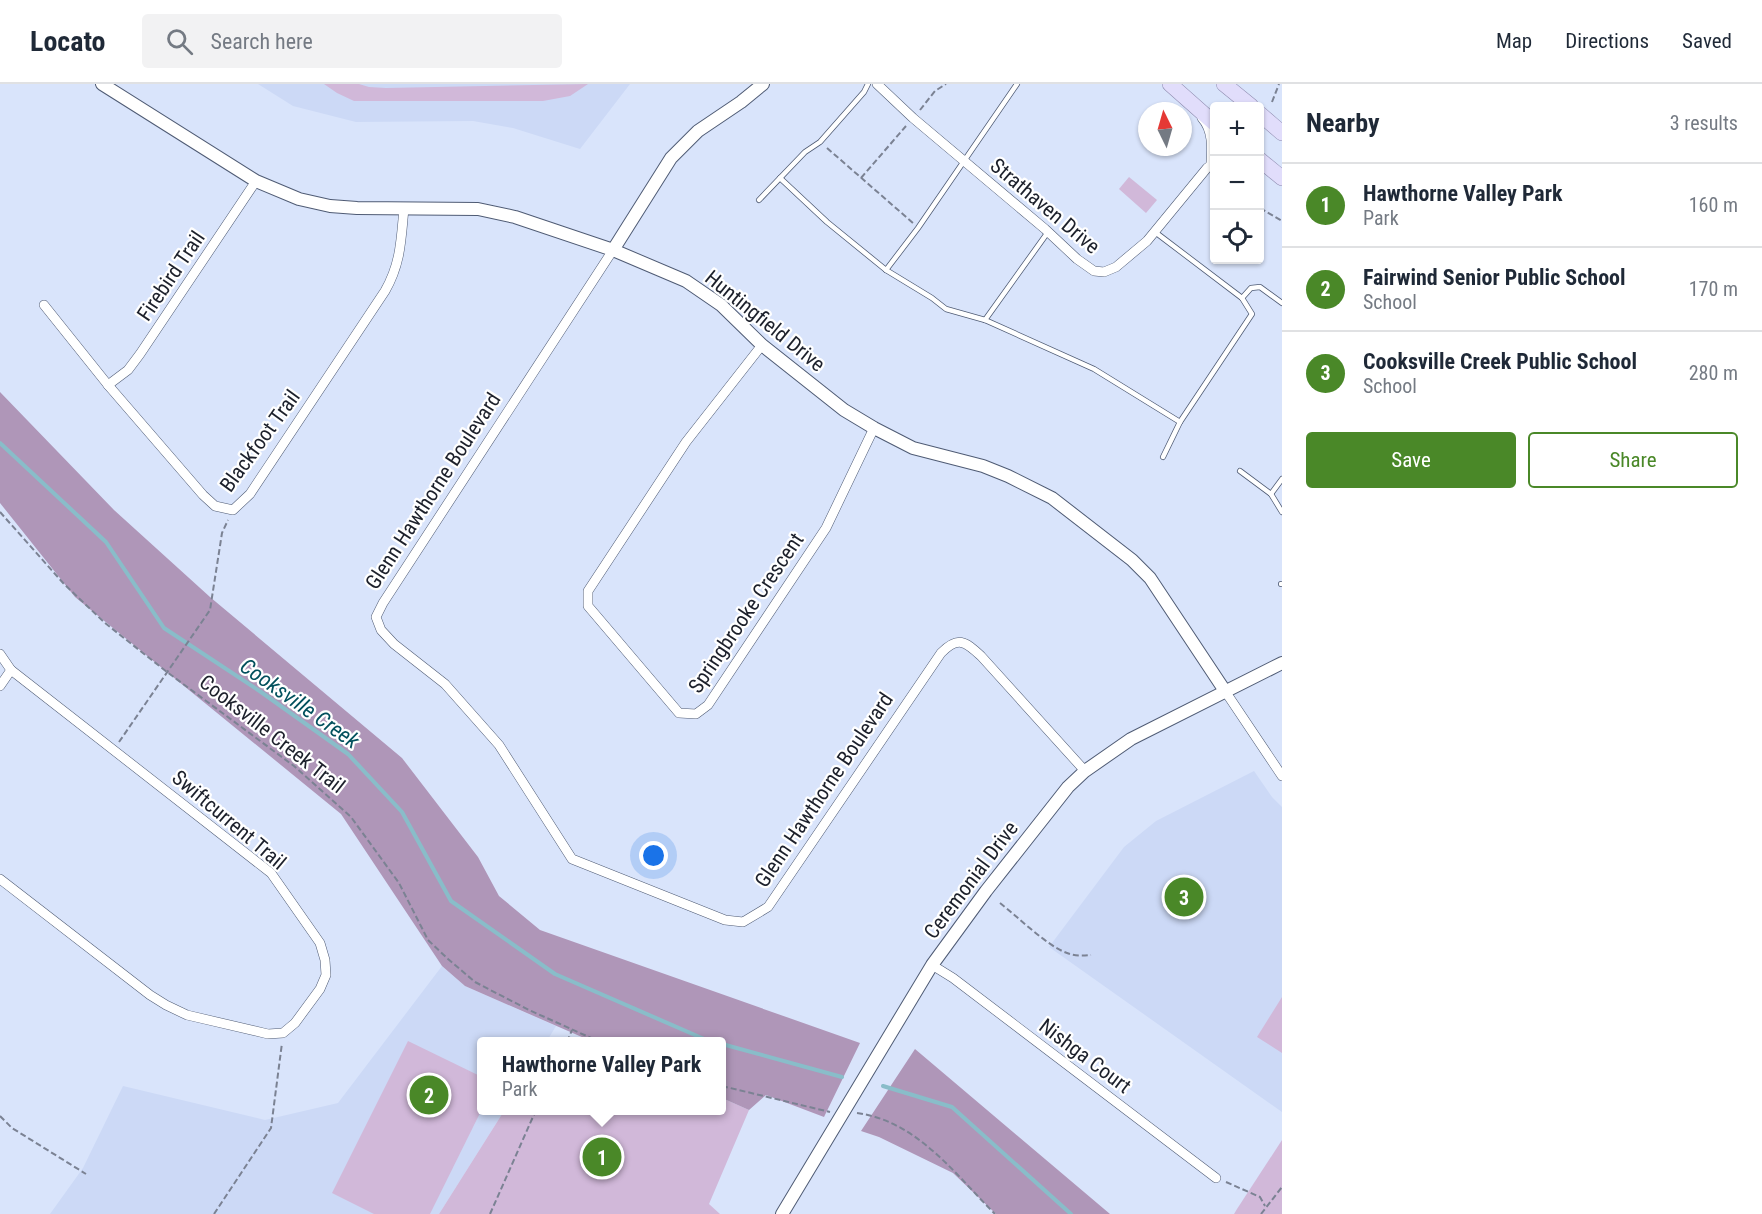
<!DOCTYPE html>
<html lang="en">
<head>
<meta charset="utf-8">
<style>
	:root { --surface:#fff; --page:#f2f2f3; --text:#1f2937; --muted:#747a83; --line:#e0e1e3; --accent:#4a8828 }
	body { margin:0; font-family:"Roboto Condensed",sans-serif; background:var(--page); color:var(--text) }
	.controls { position:absolute; right:18px; top:18px; display:grid; overflow:hidden; border-radius:6px; box-shadow:0 2px 4px #0004 }
	.controls button { width:54px; height:54px; display:grid; place-items:center; padding:0; border:0; border-bottom:2px solid var(--line); background:var(--surface); color:var(--text); font:30px sans-serif }
	.compass { position:absolute; left:1138px; top:18px; width:54px; height:54px; border-radius:50%; background:var(--surface); box-shadow:0 2px 4px #0004; rotate:355deg }
	.you { position:absolute; left:654px; top:772px; width:21px; height:21px; margin:-15px; border:4px solid #fff; border-radius:50%; background:#1a73e8; box-shadow:0 0 0 9px #1a73e833 }
	.badge { display:grid; place-items:center; width:39px; height:39px; border-radius:50%; background:var(--accent); color:#fff; font-size:20px; font-weight:700 }
	.pin { position:absolute; translate:-50% -50%; border:3px solid #fff; box-shadow:0 2px 6px #0006 }
	.popup { position:absolute; left:477px; top:953px; width:249px; height:78px; box-sizing:border-box; display:grid; place-content:center; border-radius:6px; background:var(--surface); filter:drop-shadow(0 2px 4px #0005); font-size:20px; white-space:nowrap; color:var(--muted) }
	.popup b { font-size:22px; color:var(--text) }
	.popup::after { content:''; position:absolute; left:50%; top:100%; margin-left:-12px; border:12px solid transparent; border-top-color:var(--surface) }
	.list { margin:0; padding:0; list-style:none }
	h2 { display:flex; justify-content:space-between; align-items:center; height:78px; margin:0; padding:0 24px; font-size:26px }
	h2 small { font-size:20px; font-weight:400; color:var(--muted) }
	.list li { display:grid; grid-template-columns:39px 1fr auto; gap:18px; align-items:center; box-sizing:border-box; height:84px; padding:0 24px; border-top:2px solid var(--line) }
	.list b { display:block; font-size:22px; white-space:nowrap }
	.list p { margin:0; font-size:20px; white-space:nowrap; color:var(--muted) }
	.list em { font-size:20px; font-style:normal; color:var(--muted) }
	.actions { display:flex; gap:12px; padding:18px 24px }
	.actions a { flex:1; padding:14px 0; border:2px solid var(--accent); border-radius:6px; text-align:center; font-size:21px; color:var(--accent) }
	.actions .main { background:var(--accent); color:#fff }
	.icon { flex:none; width:33px; height:33px; fill:none; stroke:currentColor; stroke-width:2; stroke-linecap:round; stroke-linejoin:round }
	.map { position:relative; flex:none; width:1282px; height:1130px; overflow:hidden }
	header { display:flex; align-items:center; gap:36px; box-sizing:border-box; height:84px; padding:0 30px; background:var(--surface); border-bottom:2px solid var(--line) }
	header strong { font-size:28px }
	nav { display:flex; gap:33px; margin-inline-start:auto; font-size:21px }
	.search { width:420px; height:54px; background:var(--page); display:flex; align-items:center; gap:15px; box-sizing:border-box; padding:0 21px; border-radius:6px; color:var(--muted); font-size:22px }
	main { display:flex }
	aside { flex:1; background:var(--surface) }
	.map>svg:first-child { display:block }
	.built { fill:#ccd9f6 }
	.green { fill:#d1b8d9 }
	.forest { fill:#af96b8 }
	.lines { fill:none; stroke-linecap:round; stroke-linejoin:round }
	.stream { stroke:#89bdc9; stroke-width:4 }
	.service-casing { stroke:#4f5b74; stroke-width:6 }
	.minor-casing { stroke:#4f5b74; stroke-width:10 }
	.tertiary-casing { stroke:#4f5b74; stroke-width:14 }
	.primary-casing { stroke:#8f8cb0; stroke-width:16 }
	.path { stroke:#7b8293; stroke-width:2; stroke-dasharray:6 3; stroke-linecap:butt }
	.service { stroke:#fff; stroke-width:4.5 }
	.minor { stroke:#fff; stroke-width:9 }
	.tertiary { stroke:#fff; stroke-width:12 }
	.primary { stroke:#e1ddfb; stroke-width:15 }
	.labels { text-anchor:middle; stroke-width:4.5; stroke-linejoin:round; paint-order:stroke }
	.street-label { font-size:21px; fill:#1c202b; stroke:#fff }
	.water-label { font-size:22px; font-style:italic; fill:#02505d; stroke:#fff }
</style>
</head>
<body>
<header>
<strong>Locato</strong>
<div class="search"><svg class="icon" aria-label="search" viewBox="0 0 24 24"><circle cx="10" cy="10" r="6"/><path d="M15 15l6 6"/></svg>Search here</div>
<nav><a>Map</a><a>Directions</a><a>Saved</a></nav>
</header>
<main>
<div class="map">
<svg width="1282" height="1130" viewBox="0 0 1282 1130">
	<rect width="100%" height="100%" fill="#d9e4fb"/>
	<g class="built">
		<polygon points="258,0 630,0 580,65 513,44 473,37 356,38 293,22"/>
		<polygon points="1254,687 1272,713 1282,723 1282,1028 1049,863 1124,763 1156,737"/>
		<polygon points="442,882 465,902 556,942 547,957 482,958 482,1026 504,1027 439,1130 50,1130 83,1084 123,1002 265,1036 338,1019"/>
	</g>
	<g class="green">
		<polygon points="324,0 359,0 369,3 386,4 588,0 570,12 543,17 354,17 337,9"/>
		<polygon points="1129,93 1157,116 1146,129 1119,105"/>
		<polygon points="1282,913 1282,969 1257,953"/>
		<polygon points="408,957 482,993 482,1025 430,1130 374,1130 332,1109"/>
		<polygon points="722,1014 749,1026 709,1120 720,1130 439,1130 504,1027 722,1026"/>
		<polygon points="1282,1056 1282,1130 1234,1130 1237,1125"/>
	</g>
	<g class="forest">
		<polygon points="0,308 114,426 210,513 402,674 478,773 499,812 540,846 860,959 824,1033 766,1011 749,1026 722,1014 722,958 591,957 465,902 442,882 341,730 75,513 0,419"/>
		<polygon points="915,965 1110,1130 996,1130 953,1089 879,1053 861,1047"/>
	</g>
	<g class="lines">
		<g class="stream">
			<polyline points="0,359 106,458 164,544 261,608 348,670 402,728 451,817 555,890 711,958"/>
			<polyline points="722,960 842,993"/>
			<polyline points="883,1002 952,1023 1071,1130"/>
		</g>
		<g class="service-casing">
			<g id="service">
				<polyline points="780,94 827,138 886,186 932,214 946,225 985,236 1094,285 1180,338"/>
				<polyline points="759,116 805,68 820,58 864,8 868,0"/>
				<polyline points="1155,148 1242,214 1252,230 1180,338 1163,373"/>
				<polyline points="886,186 918,144 1017,0"/>
				<polyline points="1242,214 1251,204 1260,203 1282,219"/>
				<polyline points="985,236 1048,148"/>
				<polyline points="1240,387 1271,410 1282,428"/>
				<polyline points="1271,410 1282,395"/>
				<polyline points="1281,500 1282,500"/>
			</g>
		</g>
		<g class="minor-casing">
			<g id="minor">
				<polyline points="877,0 913,34 1045,145 1077,175 1094,187 1104,188 1116,183 1147,157 1207,84 1214,79"/>
				<path d="M1202,34C1213,46 1212,64 1211,80"/>
				<path d="M613,166L383,519L376,533L381,546L394,560L445,600L499,661L572,775L725,836L743,838L768,823L941,569C958,552 965,557 981,572L1085,687"/>
				<path d="M44,221L108,301L203,411L215,422L233,426L250,410L385,207C401,179 401,156 404,124"/>
				<polyline points="762,261 686,358 588,507 588,522 679,629 696,630 708,621 826,444 874,344"/>
				<polyline points="108,301 128,286 140,270 256,97"/>
				<polyline points="0,570 11,586 271,789 320,859 325,876 326,891 320,905 295,939 283,949 268,950 187,931 166,921 150,911 0,795"/>
				<polyline points="0,602 11,586"/>
				<polyline points="1225,607 1282,692"/>
				<polyline points="932,881 953,894 1216,1094"/>
			</g>
		</g>
		<g class="tertiary-casing">
			<g id="tertiary">
				<polyline points="102,0 256,97 299,115 330,122 357,124 478,125 515,133 613,166 686,197 721,221 762,261 844,326 874,344 913,364 983,382 1008,392 1052,414 1132,476 1150,494 1225,607"/>
				<polyline points="613,166 671,74 698,47 741,18 763,0"/>
				<polyline points="782,1130 932,881 986,807 1068,703 1085,687 1131,655 1282,579"/>
			</g>
		</g>
		<g class="primary-casing">
			<g id="primary">
				<polyline points="1170,0 1214,39"/>
				<polyline points="1224,0 1251,22"/>
				<polyline points="1260,30 1282,49"/>
				<polyline points="1260,76 1282,94"/>
			</g>
		</g>
		<g class="path">
			<polyline points="1272,18 1279,0"/>
			<polyline points="920,26 935,7 946,0"/>
			<polyline points="1166,27 1168,25"/>
			<polyline points="827,64 913,139"/>
			<polyline points="861,94 906,42"/>
			<polyline points="1260,124 1282,137"/>
			<polyline points="0,428 64,500 105,539 167,588 294,682 351,733 399,799 428,856 448,875 475,898 529,926 600,958"/>
			<polyline points="119,658 210,526 222,449 228,436"/>
			<path d="M1000,819C1018,833 1047,862 1067,869C1075,872 1083,872 1091,871"/>
			<polyline points="567,958 572,946"/>
			<polyline points="722,1002 830,1028"/>
			<path d="M857,1029C917,1037 955,1090 995,1130"/>
			<polyline points="0,1032 12,1044 86,1090"/>
			<polyline points="1226,1098 1260,1113 1265,1122"/>
			<polyline points="214,1130 271,1044 282,959"/>
			<polyline points="490,1130 536,1026"/>
			<polyline points="1261,1130 1282,1103"/>
		</g>
		<use href="#service" class="service"/>
		<use href="#minor" class="minor"/>
		<use href="#tertiary" class="tertiary"/>
		<use href="#primary" class="primary"/>
	</g>
	<g class="labels">
		<g class="street-label">
			<text transform="translate(1045 122) rotate(40)" y="7">Strathaven Drive</text>
			<text transform="translate(171 192) rotate(-56)" y="7">Firebird Trail</text>
			<text transform="translate(765 237) rotate(39)" y="7">Huntingfield Drive</text>
			<text transform="translate(260 357) rotate(-54)" y="7">Blackfoot Trail</text>
			<text transform="translate(433 407) rotate(-57)" y="7">Glenn Hawthorne Boulevard</text>
			<text transform="translate(746 529) rotate(-56)" y="7">Springbrooke Crescent</text>
			<text transform="translate(272 650) rotate(38)" y="7">Cooksville Creek Trail</text>
			<text transform="translate(824 706) rotate(-56)" y="7">Glenn Hawthorne Boulevard</text>
			<text transform="translate(229 736) rotate(40)" y="7">Swiftcurrent Trail</text>
			<text transform="translate(971 796) rotate(-53)" y="7">Ceremonial Drive</text>
			<text transform="translate(1085 972) rotate(37)" y="7">Nishga Court</text>
		</g>
		<g class="water-label">
			<text transform="translate(300 619) rotate(35)" y="8">Cooksville Creek</text>
		</g>
	</g>
</svg>
<div class="controls">
<button>+</button>
<button>−</button>
<button><svg class="icon" aria-label="locate" viewBox="0 0 24 24"><circle cx="12" cy="12" r="6"/><path d="M12 2v4M12 18v4M2 12h4M18 12h4"/></svg></button>
</div>
<svg class="compass" viewBox="-18 -18 36 36"><path d="M0-13l5 13h-10z" fill="#e53935"/><path d="M0 13l5-13h-10z" fill="#747a83"/></svg>
<div class="you"></div>
<div class="pin badge" style="left:602px;top:1073px">1</div>
<div class="popup"><b>Hawthorne Valley Park</b>Park</div>
<div class="pin badge" style="left:429px;top:1011px">2</div>
<div class="pin badge" style="left:1184px;top:813px">3</div>
</div>
<aside>
<h2>Nearby<small>3 results</small></h2>
<ul class="list">
<li><span class="badge">1</span><div><b>Hawthorne Valley Park</b><p>Park</p></div><em>160 m</em></li>
<li><span class="badge">2</span><div><b>Fairwind Senior Public School</b><p>School</p></div><em>170 m</em></li>
<li><span class="badge">3</span><div><b>Cooksville Creek Public School</b><p>School</p></div><em>280 m</em></li>
</ul>
<div class="actions"><a class="main">Save</a><a>Share</a></div>
</aside>
</main>
</body>
</html>
